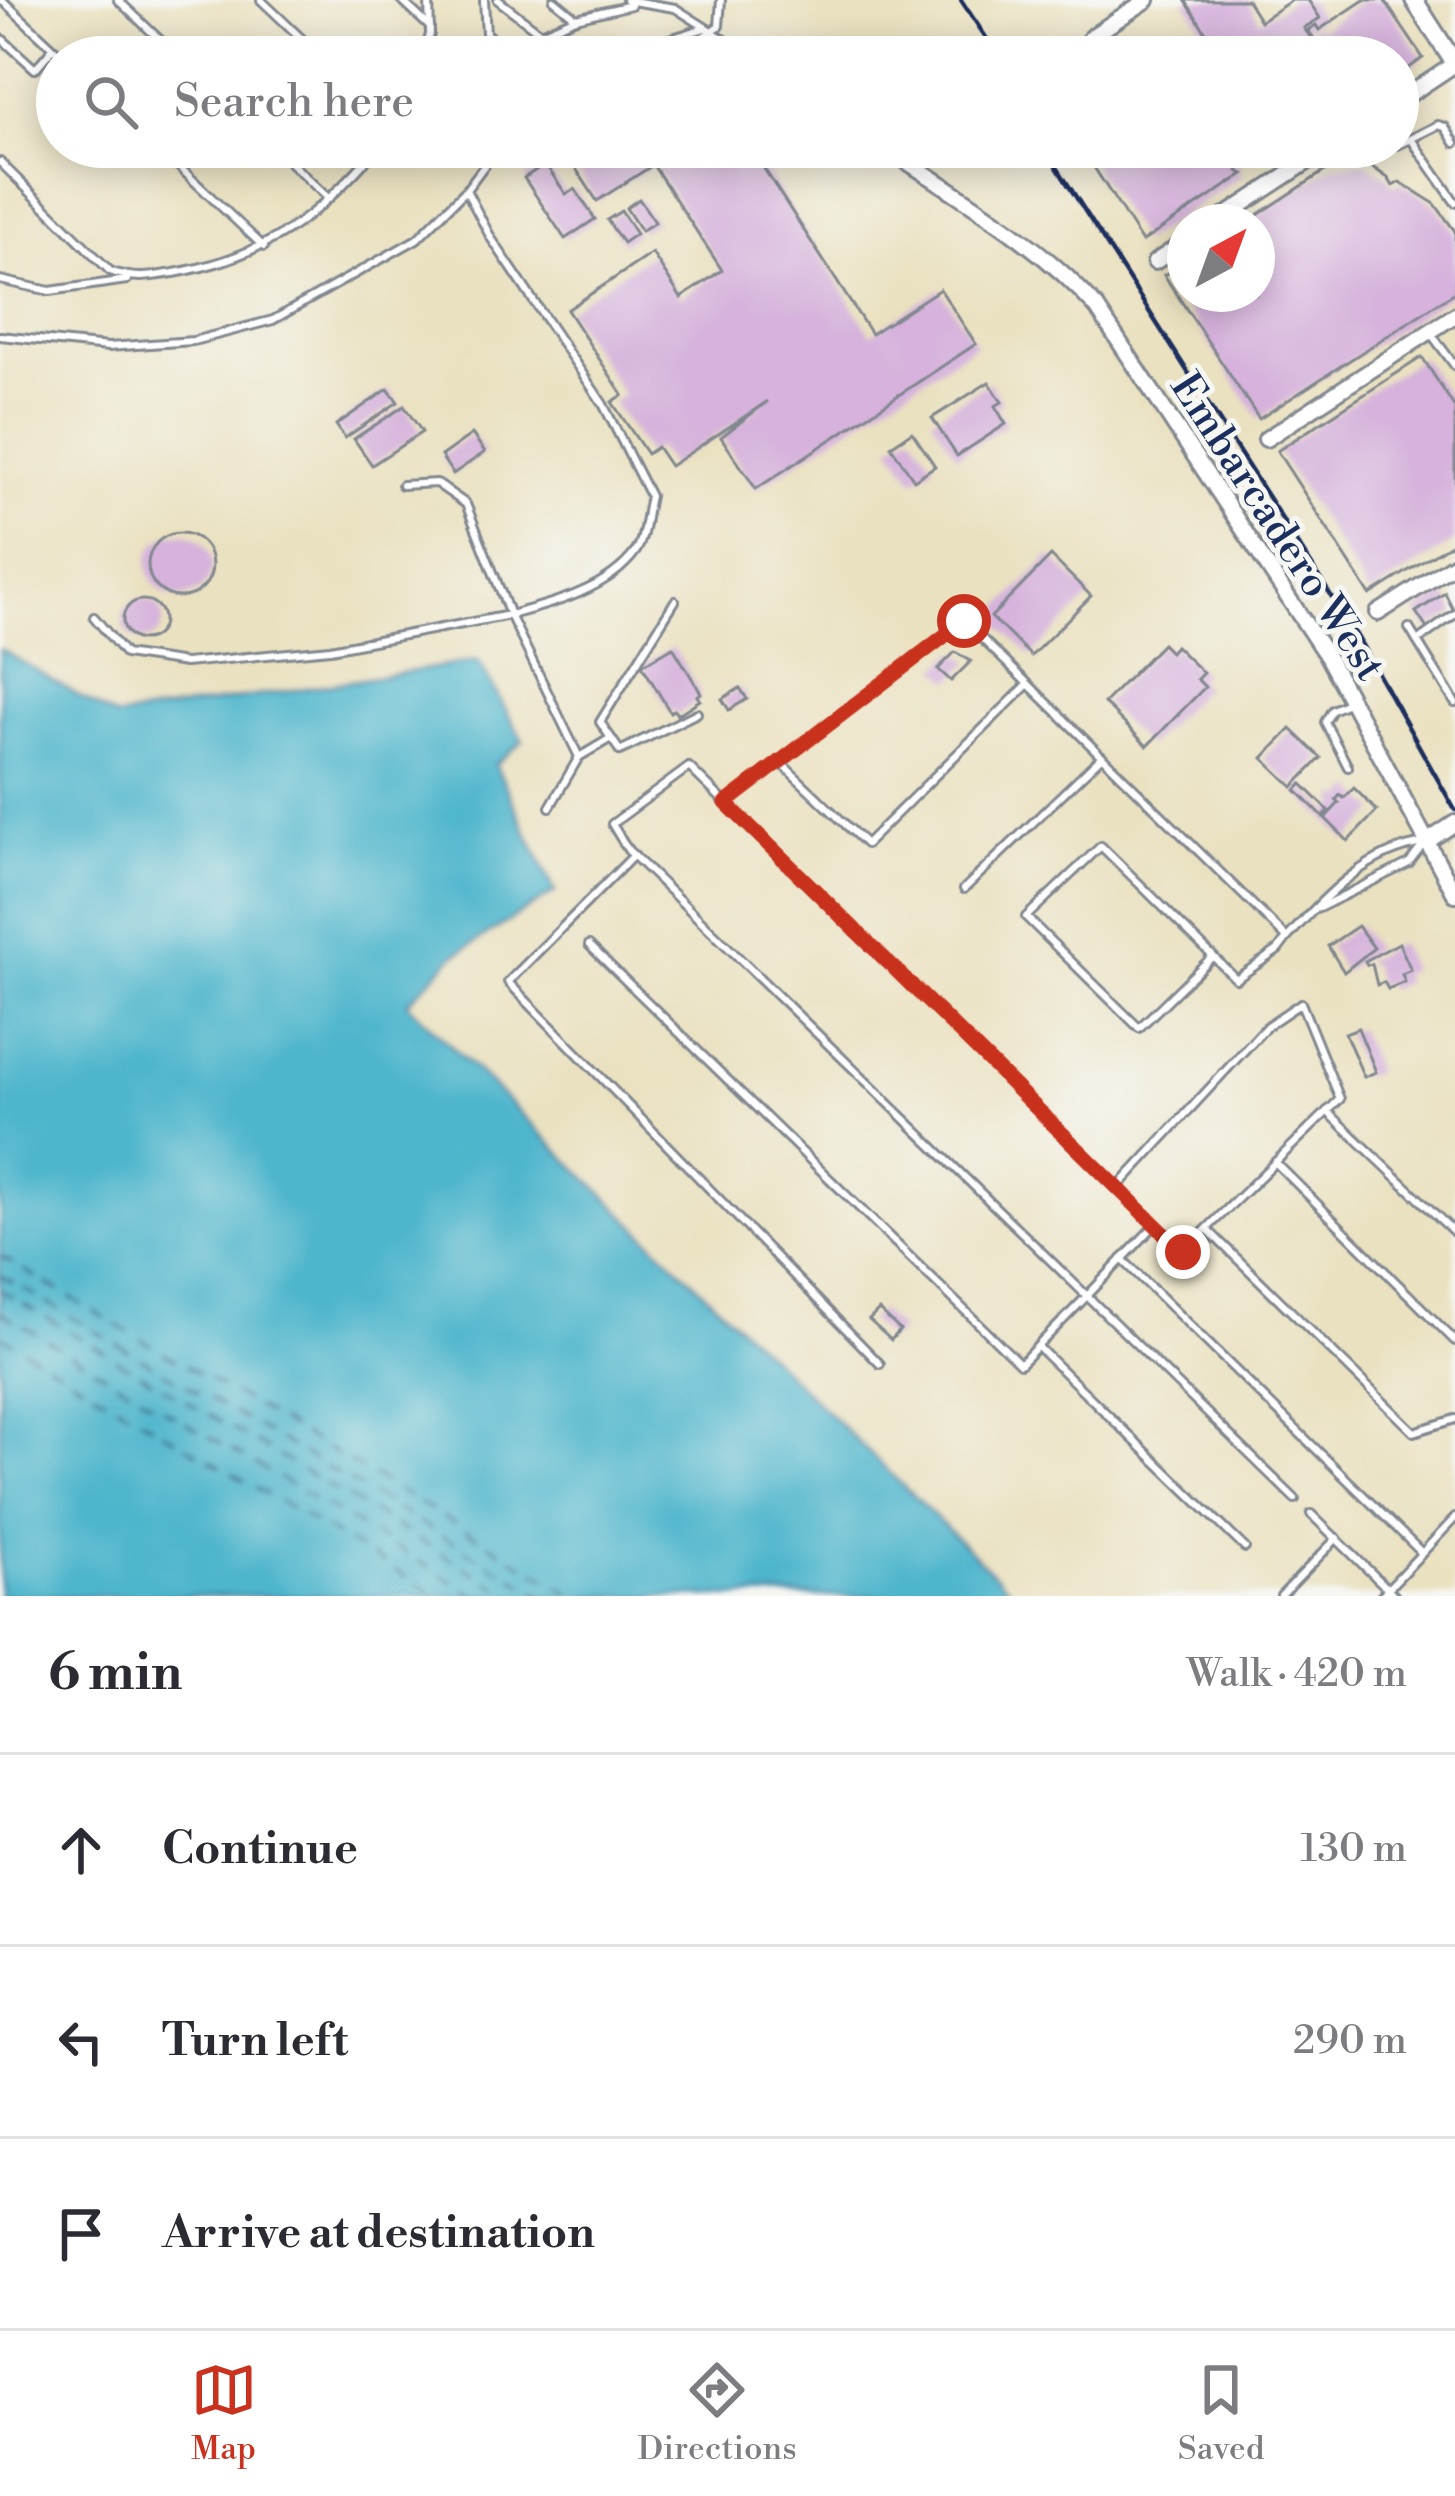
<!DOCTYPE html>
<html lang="en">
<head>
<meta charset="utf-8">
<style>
	:root { --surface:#fff; --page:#f2f2f3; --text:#2b2b33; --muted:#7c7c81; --line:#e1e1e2; --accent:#c8321e }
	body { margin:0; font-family:"Libre Bodoni",serif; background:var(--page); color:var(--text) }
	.compass { position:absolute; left:1167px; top:204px; width:108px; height:108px; border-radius:50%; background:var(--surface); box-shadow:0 6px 30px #0003; rotate:41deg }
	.stop { position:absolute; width:36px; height:36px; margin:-27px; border:9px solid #c8321e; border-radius:50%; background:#fff }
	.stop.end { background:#c8321e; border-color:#fff; box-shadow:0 3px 12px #0008 }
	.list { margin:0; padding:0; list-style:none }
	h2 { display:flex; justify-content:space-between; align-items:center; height:156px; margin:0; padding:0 48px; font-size:51px }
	h2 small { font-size:39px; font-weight:400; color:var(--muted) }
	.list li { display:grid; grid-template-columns:78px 1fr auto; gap:36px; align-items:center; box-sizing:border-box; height:192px; padding:0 48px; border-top:3px solid var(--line) }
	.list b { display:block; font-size:45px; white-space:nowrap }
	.list em { font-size:39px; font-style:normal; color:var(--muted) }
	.icon { flex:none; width:66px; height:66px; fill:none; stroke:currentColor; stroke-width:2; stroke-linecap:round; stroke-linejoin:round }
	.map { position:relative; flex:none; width:1455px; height:1596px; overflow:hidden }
	.search { position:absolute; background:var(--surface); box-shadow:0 6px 30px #0003; left:36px; right:36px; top:36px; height:132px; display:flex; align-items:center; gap:30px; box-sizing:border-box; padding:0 42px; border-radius:66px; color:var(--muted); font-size:45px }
	.sheet { height:732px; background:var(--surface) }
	nav { display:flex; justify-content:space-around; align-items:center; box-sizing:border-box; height:168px; border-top:3px solid var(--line); background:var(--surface); font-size:33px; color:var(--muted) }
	nav a { display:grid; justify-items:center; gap:6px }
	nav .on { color:var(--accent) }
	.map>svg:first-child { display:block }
	.water { fill:#4eb5cc; stroke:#347295; stroke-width:3 }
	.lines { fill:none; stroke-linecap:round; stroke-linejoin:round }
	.ferry { stroke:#2a577f; stroke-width:3; stroke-dasharray:15 12; stroke-linecap:butt }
	.building { fill:#d6b2dc }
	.service-casing { stroke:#82888f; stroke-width:12 }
	.minor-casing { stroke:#82888f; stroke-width:20 }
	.tertiary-casing { stroke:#82888f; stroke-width:22 }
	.service { stroke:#fff; stroke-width:6 }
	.minor { stroke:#fff; stroke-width:14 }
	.tertiary { stroke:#fff; stroke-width:16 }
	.rail { stroke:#1b2f5e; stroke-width:4.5 }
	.route { stroke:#c8321e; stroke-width:15 }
	.labels { text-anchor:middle; stroke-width:10; stroke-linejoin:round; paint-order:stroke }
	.street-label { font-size:42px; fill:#1b2f5e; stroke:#f6f6f2 }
</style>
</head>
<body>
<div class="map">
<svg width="1455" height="1596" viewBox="0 0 1455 1596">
	<rect width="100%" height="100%" fill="#f6f6f2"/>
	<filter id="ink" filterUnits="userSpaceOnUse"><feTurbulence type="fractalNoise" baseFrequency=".00833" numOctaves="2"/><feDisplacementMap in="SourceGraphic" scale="24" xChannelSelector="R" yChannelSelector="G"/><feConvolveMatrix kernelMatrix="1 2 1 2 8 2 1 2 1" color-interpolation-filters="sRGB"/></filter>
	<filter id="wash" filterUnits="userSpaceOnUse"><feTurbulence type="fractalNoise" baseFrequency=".004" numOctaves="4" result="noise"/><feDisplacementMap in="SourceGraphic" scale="48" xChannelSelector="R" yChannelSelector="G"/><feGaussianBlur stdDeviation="2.7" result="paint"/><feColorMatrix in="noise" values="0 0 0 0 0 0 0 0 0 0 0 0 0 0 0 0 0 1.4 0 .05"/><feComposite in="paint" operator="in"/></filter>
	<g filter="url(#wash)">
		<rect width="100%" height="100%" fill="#eae1c0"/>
		<polygon class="water" points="0,649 116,718 478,661 523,741 495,764 555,892 455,955 407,1003 1016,1596 0,1596"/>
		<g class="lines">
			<g class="ferry">
				<polyline points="0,1256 577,1596"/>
				<polyline points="0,1275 544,1596"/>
				<polyline points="0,1290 513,1596"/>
				<polyline points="0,1312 477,1596"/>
				<polyline points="0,1335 438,1596"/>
			</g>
		</g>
		<g id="blocks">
			<g class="building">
				<polygon points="1185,0 1247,0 1260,21 1292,0 1308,0 1320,18 1304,28 1313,41 1289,57 1222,57"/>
				<polygon points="1364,0 1384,0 1423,58 1398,76 1398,57 1326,57 1308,30 1316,25 1319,30"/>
				<polygon points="562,147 750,147 871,334 940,289 976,344 756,489 721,437 768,401 670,466 657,447 647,454 612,402 623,395 567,310 652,253 681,298 722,270 653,165 597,201"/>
				<polygon points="1081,147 1229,147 1245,151 1238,171 1244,174 1142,242"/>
				<polygon points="1365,162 1388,178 1393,186 1400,182 1435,204 1455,231 1455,292 1259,419 1164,275 1185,262 1185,294 1257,294 1257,222 1247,222 1331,167"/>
				<polygon points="545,164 566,194 575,189 595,219 565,239 524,178"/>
				<polygon points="639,199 655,222 641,231 626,208"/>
				<polygon points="621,211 636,234 623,243 607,220"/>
				<polygon points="1422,357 1455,408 1455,541 1370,595 1277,451"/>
				<polygon points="989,382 1002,402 995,406 1006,424 957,456 932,418"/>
				<polygon points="388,389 398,402 345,438 336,425"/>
				<polygon points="404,406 422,432 372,465 354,439"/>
				<polygon points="912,432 935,466 914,480 891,446"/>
				<polygon points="472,434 485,452 453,474 441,456"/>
				<circle cx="180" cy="565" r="32"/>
				<polygon points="1051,556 1091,596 1031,656 991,617"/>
				<polygon points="1445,593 1455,613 1428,630 1416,612"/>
				<circle cx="143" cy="620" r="20"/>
				<polygon points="1162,644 1170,652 1175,646 1203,673 1197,679 1205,687 1147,746 1104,703"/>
				<polygon points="673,647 701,693 697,696 700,700 677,715 674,710 670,712 642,665"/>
				<polygon points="955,652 971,661 951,681 938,669"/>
				<polygon points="740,688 747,699 729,710 722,699"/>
				<polygon points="1291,729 1321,758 1293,787 1263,758"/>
				<polygon points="1302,784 1329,811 1323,817 1296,790"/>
				<polygon points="1354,788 1377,811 1348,841 1325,818 1339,803 1336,800 1340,795 1344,798"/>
				<polygon points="1358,926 1374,948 1344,972 1328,946"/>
				<polygon points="1399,943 1411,970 1402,974 1405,982 1388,989 1384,982 1377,985 1372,964 1367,965 1365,961"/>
				<polygon points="1358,1028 1376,1072 1364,1077 1345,1033"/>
				<polygon points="879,1310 900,1330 891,1340 869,1320"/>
			</g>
		</g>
	</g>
	<g filter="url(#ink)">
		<use href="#blocks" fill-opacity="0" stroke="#82888f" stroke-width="3"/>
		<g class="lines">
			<g class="service-casing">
				<g id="service">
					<polyline points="2,0 63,57"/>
					<polyline points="118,0 178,57"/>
					<polyline points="261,0 321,57"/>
					<polyline points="401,0 430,27"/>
					<polyline points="484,0 486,34 514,53 541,33"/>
					<polyline points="498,0 541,33 576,18"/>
					<polyline points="554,0 576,18 631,5"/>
					<polyline points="626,0 675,8 752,57"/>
					<polyline points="0,37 35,69 53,48"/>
					<polyline points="424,57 430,34 429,0"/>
					<polyline points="611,57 705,28"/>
					<polyline points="673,57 719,26 721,0"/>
					<polyline points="1411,139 1455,202"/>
					<polyline points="1398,145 1438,125 1445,127 1455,143"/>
					<polyline points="158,147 264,247"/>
					<polyline points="274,147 328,198"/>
					<path d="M0,162L110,271C133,280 150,277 174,273C266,257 318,217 378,147"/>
					<polyline points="0,280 50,291 127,280"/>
					<polyline points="1432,335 1455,366"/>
					<polyline points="0,336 108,347 193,341 273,320 417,239 466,190 498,147"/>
					<path d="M402,485L436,483L466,504L510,615C552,604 609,589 636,551C645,538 646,512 650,496L603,404L491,238L466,190"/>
					<polyline points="94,617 125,654 185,663 330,649 510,615 579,757 550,807"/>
					<polyline points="1409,628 1455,703"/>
					<polyline points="1417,641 1455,614"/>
					<polyline points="611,738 620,751 697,713"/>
					<polyline points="579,757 611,738 600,722 675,601"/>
					<polyline points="780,762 866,844 1028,684"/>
					<polygon points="689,767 1155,1225 1087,1296 628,850 612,824"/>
					<polyline points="1348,767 1325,722 1332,710 1350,702"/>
					<path d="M726,803L964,621L1287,938C1326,896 1366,851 1425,843"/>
					<polyline points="634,855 508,982 880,1364"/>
					<polyline points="964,889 1102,756"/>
					<polyline points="1319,908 1409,863 1424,844"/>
					<polyline points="589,945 1020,1364 1087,1296 1295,1499"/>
					<polyline points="1213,956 1139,1028 1026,917 1101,846 1236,979 1278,950 1287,938"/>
					<polyline points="1327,1111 1455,1233"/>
					<polyline points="1275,1162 1455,1341"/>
					<polyline points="1117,1188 1267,1026 1301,1003 1340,1099 1183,1252 1155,1225"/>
					<polyline points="1208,1230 1414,1432 1455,1419"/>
					<polyline points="1122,1259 1422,1553 1455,1518"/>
					<polyline points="1038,1347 1245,1548"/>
					<polyline points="1311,1514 1395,1596"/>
					<polyline points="1281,1596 1337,1538"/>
					<polyline points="1381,1596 1422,1553"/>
				</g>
			</g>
			<g class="minor-casing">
				<g id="minor">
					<polyline points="1091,37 1147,0"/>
					<polyline points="1398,102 1455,64"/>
					<path d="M885,147C959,197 1038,241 1097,308L1328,658L1455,894"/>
					<polyline points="1216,222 1330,147"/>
					<polyline points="1155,262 1185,242"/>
					<polyline points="1266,439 1455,315"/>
					<polyline points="1378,613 1455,564"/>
					<polyline points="1425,843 1455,823"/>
				</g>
			</g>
			<g class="tertiary-casing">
				<polyline id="tertiary" points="1414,0 1455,64"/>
			</g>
			<use href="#service" class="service"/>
			<use href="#minor" class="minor"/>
			<use href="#tertiary" class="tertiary"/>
			<g class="rail">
				<polyline points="961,0 999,57"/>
				<polyline points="1044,147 1358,638 1455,810"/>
			</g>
		</g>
	</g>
	<g class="lines" filter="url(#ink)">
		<polyline class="route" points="964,621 726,803 1183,1252"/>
	</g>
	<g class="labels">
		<g class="street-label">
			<text transform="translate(1279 526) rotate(57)" y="15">Embarcadero West</text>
		</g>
	</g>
</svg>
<svg class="compass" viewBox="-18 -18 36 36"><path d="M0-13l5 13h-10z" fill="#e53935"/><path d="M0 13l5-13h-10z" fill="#7c7c81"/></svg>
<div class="stop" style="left:964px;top:621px"></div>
<div class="stop end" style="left:1183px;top:1252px"></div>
<div class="search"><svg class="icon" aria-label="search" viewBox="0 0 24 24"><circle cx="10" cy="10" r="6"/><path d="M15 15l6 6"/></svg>Search here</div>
</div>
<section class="sheet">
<h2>6 min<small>Walk · 420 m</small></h2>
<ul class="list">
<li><svg class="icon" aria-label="ahead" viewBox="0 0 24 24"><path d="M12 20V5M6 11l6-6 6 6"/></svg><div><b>Continue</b></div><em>130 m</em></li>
<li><svg class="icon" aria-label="left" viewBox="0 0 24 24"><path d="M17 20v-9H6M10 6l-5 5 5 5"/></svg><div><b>Turn left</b></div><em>290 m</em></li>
<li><svg class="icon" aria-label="arrive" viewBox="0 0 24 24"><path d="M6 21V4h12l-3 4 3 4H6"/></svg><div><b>Arrive at destination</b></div></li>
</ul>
</section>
<nav>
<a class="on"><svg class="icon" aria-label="map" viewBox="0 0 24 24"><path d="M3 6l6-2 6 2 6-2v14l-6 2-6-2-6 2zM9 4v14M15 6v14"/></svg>Map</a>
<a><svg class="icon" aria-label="directions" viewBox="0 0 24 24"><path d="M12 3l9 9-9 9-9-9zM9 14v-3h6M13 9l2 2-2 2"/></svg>Directions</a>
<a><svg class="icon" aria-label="saved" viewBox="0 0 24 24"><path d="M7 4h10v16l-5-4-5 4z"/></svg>Saved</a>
</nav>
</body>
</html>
